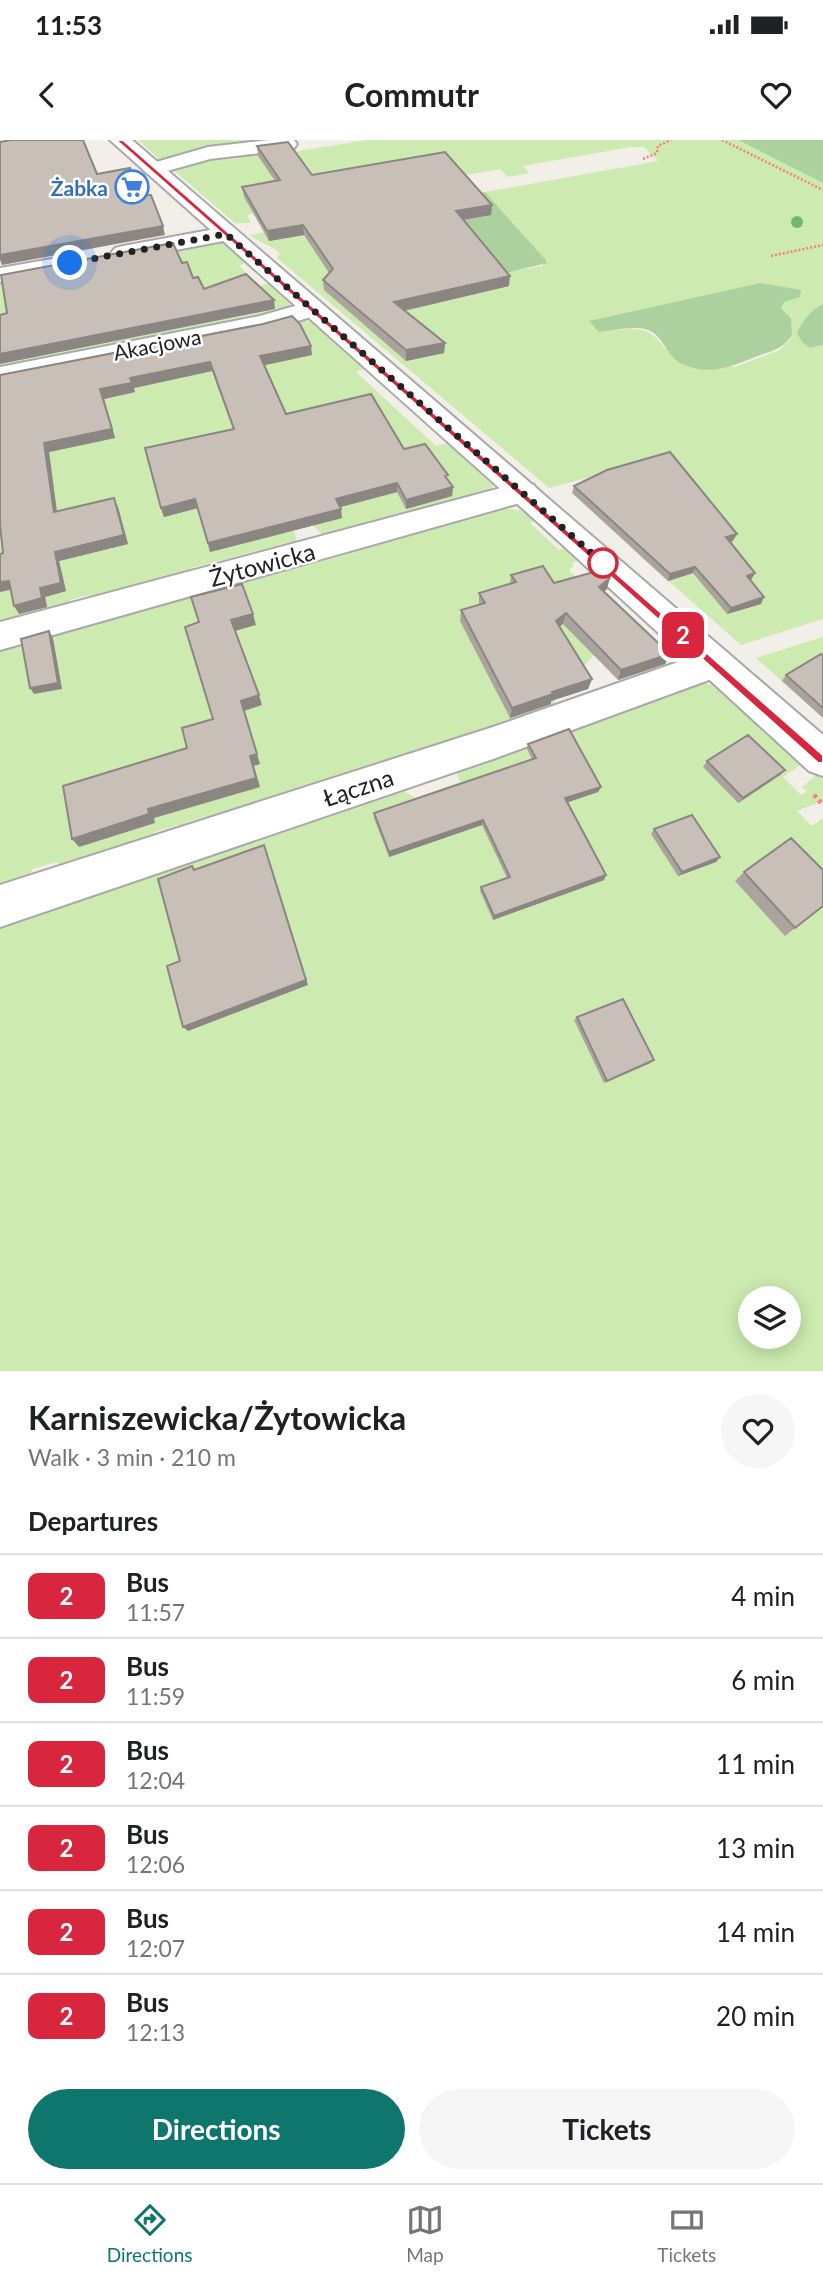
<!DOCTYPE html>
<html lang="en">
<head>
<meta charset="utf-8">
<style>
	:root { --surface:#fff; --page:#f6f6f6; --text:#202124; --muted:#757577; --line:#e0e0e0; --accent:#0f766e }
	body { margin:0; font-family:Lato,sans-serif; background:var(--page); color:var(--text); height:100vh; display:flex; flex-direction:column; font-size:26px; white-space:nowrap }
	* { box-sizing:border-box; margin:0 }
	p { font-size:23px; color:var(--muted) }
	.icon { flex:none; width:38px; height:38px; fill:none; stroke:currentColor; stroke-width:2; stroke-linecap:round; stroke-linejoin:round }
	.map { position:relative; height:1231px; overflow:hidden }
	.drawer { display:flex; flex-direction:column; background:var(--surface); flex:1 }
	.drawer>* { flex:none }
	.badge { padding:0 14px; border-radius:10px; font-size:24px; line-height:46px }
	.fabs { position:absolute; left:738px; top:1146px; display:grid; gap:14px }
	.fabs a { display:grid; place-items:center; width:63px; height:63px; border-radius:50%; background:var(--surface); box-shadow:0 4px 18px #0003; font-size:35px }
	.you { position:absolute; width:35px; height:35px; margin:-18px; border:5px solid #fff; border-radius:50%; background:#1a73e8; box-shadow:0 0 0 10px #1a73e833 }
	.map>.badge { position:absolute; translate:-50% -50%; box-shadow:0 0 0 4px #fff }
	h2 { padding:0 28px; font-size:26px; line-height:63px }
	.round { display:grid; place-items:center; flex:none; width:74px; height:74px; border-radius:37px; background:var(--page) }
	.overview { display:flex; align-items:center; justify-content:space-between; height:119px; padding:0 28px }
	h1 { font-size:33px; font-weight:700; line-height:52px }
	.action { display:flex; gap:14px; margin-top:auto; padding:14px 28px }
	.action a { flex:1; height:80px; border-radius:42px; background:var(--accent); color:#fff; font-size:28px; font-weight:700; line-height:80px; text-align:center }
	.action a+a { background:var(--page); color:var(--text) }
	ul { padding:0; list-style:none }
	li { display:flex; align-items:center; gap:21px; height:84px; padding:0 28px; border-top:2px solid var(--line) }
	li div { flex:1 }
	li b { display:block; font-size:26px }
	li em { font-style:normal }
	li .badge { min-width:77px; font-weight:700; text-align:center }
	.status { display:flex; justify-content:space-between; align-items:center; height:49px; padding:0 35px; background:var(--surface); direction:ltr }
	.status svg { height:19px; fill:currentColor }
	header { display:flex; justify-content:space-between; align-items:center; height:91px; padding:0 28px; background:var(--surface); font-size:32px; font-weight:700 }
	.menu { display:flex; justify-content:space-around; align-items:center; height:98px; border-top:2px solid var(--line); background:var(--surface); font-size:19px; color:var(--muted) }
	.menu a { display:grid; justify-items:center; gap:4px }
	.menu .current { color:var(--accent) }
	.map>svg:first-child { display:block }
</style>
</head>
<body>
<div class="status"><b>11:53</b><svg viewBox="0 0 49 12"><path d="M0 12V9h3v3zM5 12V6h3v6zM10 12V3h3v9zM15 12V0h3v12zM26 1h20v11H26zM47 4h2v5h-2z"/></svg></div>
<header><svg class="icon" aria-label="back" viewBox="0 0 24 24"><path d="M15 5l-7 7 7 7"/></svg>Commutr<svg class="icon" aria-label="heart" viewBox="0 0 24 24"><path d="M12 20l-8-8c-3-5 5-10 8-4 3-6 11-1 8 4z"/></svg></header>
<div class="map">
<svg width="823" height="1231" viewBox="0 0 823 1231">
	<rect width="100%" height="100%" fill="#f2efe9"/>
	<!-- grass -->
	<path fill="#cdebb0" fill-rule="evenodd" d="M 138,0 L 287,0 L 163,23 Z
		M 367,0 L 738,0 L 823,43 L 823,164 L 816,168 L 810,208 L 823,205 L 823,479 L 741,505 L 630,407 L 667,319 L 673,315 L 549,348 L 277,118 L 280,113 C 270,104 260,104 250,95 L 338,78 L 502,133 L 542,126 L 544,118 L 485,52 L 658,21 L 644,7 L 631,7 L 523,26 L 529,33 L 508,37 L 500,29 L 247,75 L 251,83 L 235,83 L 171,28 L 192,20 L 240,19 L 223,13 L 287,13 ZM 783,162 L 781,168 L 791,178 L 792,197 L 780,210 L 735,227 L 664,208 C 648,181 626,190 599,192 Z
		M 212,100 L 221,102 L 245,123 L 239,126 L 260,146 L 268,143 L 290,163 L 287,172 L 0,227 L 0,140 Z
		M 299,179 L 312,182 L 364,229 L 356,232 L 436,306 L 449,303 L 493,341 L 493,347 L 489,353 L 401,376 L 399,373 L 394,374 L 396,378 L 324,397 L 275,344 L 297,400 L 293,407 L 290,402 L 191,428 L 192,434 L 93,459 L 89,455 L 70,460 L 65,468 L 0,486 L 0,244 Z
		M 503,368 L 523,371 L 536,379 L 530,383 L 559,410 L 563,408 L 577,421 L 572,423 L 574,426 L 569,430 L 622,483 L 554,560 L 555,563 L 466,601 L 294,655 L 292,650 L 264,659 L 259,668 L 215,683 L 207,676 L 184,683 L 185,691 L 181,693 L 179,685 L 154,692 L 149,704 L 95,721 L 86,716 L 59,726 L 57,722 L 32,729 L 28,744 L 0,754 L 0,509 L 341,416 L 366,406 Z
		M 823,497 L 823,578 L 756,518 Z
		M 697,542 L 721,546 L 805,622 L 783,637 L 801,655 L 807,652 L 802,647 L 818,634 L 823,639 L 823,661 L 797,671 L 812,686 L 823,678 L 823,1231 L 0,1231 L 0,779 L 242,700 L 250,703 L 284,692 L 282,686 L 398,647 L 415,658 L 460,642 L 455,628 ZM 751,1158 L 789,1158 L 789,1197 L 751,1197 Z"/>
	<!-- forest -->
	<path fill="#add19e" d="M 738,0 L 823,0 L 823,43 Z
		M 485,52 L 545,119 L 547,123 L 502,134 L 457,81 L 473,54 Z
		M 760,143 L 801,150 L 800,157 L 784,162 L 781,168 L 791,178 L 792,196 C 778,212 773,210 755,217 C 730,227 709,236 682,224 C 667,217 663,195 648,190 C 635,185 612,191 599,192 L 589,181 Z
		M 823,164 L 823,205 L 810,208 L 802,202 L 797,193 C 803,181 810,170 823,164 Z"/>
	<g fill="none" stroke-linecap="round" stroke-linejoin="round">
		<defs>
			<path id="minor" d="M 269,0 L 294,0 L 297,4 L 294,8 L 287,10 L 210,19 L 153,35 L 146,33 L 143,29 L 146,25 L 208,7 Z
				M 226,87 L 234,89 L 237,94 L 234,99 L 123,120 L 115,118 L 111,113 L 115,108 L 123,106 Z
				M 63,117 L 71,119 L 75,124 L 71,129 L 0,142 L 0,128 Z
				M 312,161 L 321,164 L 325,169 L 321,174 L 264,191 L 0,243 L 0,227 L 260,176 Z
				M 523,342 L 534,345 L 538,352 L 534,359 L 0,510 L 0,482 Z
				M 715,509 L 728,513 L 733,523 L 728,533 L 493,619 L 0,787 L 0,745 L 493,587 Z"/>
			<path id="tertiary" d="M 110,0 L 132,0 L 823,595 L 823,636 L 809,631 L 542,386 Z"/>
		</defs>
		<!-- minor casing -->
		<use href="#minor" stroke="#a9a9a9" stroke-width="4"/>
		<!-- tertiary casing -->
		<use href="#tertiary" stroke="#a9a9a9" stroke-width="4"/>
		<!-- path-far1 -->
		<path stroke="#fa8072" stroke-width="2.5" stroke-dasharray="2 2" stroke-linecap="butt" d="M 722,0 L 823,50
			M 643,19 L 657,13 L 658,6 L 671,0
			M 771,116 L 823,105"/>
		<!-- path -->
		<path stroke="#fa8072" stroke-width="4.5" stroke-dasharray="3.5 3.5" stroke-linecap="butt" d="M 814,655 L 823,665"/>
		<!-- minor -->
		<use href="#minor" fill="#fff" fill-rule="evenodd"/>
		<!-- tertiary -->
		<use href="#tertiary" fill="#fff" fill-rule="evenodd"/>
	</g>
	<!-- trees -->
	<circle fill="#74b475" cx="797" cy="82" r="6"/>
	<!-- wall -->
	<path fill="#aba49e" d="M 257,6 L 312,35 L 492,65 L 491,75 L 464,80 L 509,146 L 404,171 L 445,203 L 444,213 L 406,221 L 324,150 L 323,140 L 329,133 L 304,95 L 269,101 L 244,57 L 242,47 L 275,41 L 258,16 Z
		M 312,215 L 264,225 L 286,274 L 404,309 L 448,340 L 453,347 L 452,356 L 406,369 L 397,352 L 340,367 L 342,378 L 210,412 L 198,368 L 164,377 L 161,368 L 233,289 L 212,231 L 134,248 L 135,252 L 104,259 L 115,298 L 49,312 L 57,371 L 118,367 L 128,404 L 59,421 L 66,451 L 45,457 L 47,467 L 19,474 L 3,413 L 0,235 Z
		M 574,346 L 733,401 L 730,402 L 755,433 L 750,440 L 761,464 L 727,474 L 693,433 L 668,441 L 572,353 Z
		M 511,435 L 554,443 L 607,449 L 604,452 L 670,514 L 665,524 L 618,540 L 563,484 L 559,486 L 592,539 L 588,549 L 551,561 L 551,564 L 510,578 L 460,481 L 461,470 L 479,465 L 479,453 L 510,444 Z
		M 823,516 L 823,578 L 782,541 L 786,535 Z
		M 528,604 L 601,647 L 598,652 L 567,662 L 606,735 L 604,740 L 493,780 L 480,751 L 481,747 L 507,738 L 482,685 L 389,717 L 374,678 L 374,673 L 532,619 L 527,609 Z
		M 707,621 L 785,630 L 780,635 L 738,663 L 703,627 Z
		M 654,689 L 720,717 L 716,722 L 678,736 L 651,694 Z
		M 744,732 L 823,766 L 785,796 L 735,741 Z
		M 577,877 L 651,923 L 604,943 L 574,880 Z"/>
	<!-- shaded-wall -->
	<path fill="#8b8681" d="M 492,65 L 491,75 L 456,81 L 456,71 Z
		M 303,85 L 304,95 L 269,101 L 267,91 Z
		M 163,86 L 165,95 L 2,125 L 0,120 L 0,115 Z
		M 510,136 L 509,146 L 394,173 L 394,162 Z
		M 274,160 L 275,169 L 0,224 L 0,214 Z
		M 445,203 L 444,213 L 406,221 L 406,210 Z
		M 311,206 L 312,215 L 261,226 L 260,216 Z
		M 210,222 L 212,231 L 134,248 L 130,238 Z
		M 132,243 L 135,252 L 104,259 L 115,298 L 49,312 L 58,381 L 54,372 L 44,303 L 100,249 Z
		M 397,343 L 397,352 L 337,368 L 336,359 Z
		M 453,347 L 452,356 L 406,369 L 406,360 Z
		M 114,358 L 118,367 L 128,404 L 59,421 L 66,451 L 45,457 L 47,467 L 19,474 L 14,466 L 40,448 L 55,412 Z
		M 195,359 L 198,368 L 164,377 L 161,368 Z
		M 341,369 L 342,378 L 210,412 L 208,403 Z
		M 737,394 L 733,401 L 723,404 L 726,397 Z
		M 695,427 L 693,433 L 668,441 L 670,434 Z
		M 755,433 L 751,440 L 743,443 L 747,436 Z
		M 610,438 L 607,449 L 596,458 L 599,447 Z
		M 9,441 L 14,449 L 0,452 L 0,442 Z
		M 764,457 L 761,464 L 727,474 L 731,468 Z
		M 566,473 L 563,484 L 553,491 L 556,481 Z
		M 253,474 L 256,485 L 235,491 L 231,480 Z
		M 49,491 L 53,498 L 62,549 L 34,554 L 30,548 Z
		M 670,514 L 665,524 L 618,540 L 621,530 Z
		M 592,539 L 588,549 L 551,561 L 551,564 L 510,578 L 512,568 L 552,552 Z
		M 259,555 L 262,565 L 244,571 L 260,624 L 254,626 L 260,647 L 154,678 L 155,683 L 79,707 L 72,699 L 148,669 L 250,616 L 241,561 Z
		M 785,630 L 780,635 L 738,663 L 743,658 Z
		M 601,647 L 598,652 L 563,664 L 565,658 Z
		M 483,680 L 482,685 L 389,717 L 389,712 Z
		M 264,705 L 308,845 L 188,891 L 183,887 Z
		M 720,717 L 716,722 L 678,736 L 682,732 Z
		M 606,735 L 604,740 L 493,780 L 494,776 Z"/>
	<!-- building -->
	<path fill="#c7bfb8" stroke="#8b8681" stroke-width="2" d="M 11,0 L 83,0 L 97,34 L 130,28 L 142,56 L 151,55 L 163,86 L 0,115 L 0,2 Z
		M 288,2 L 312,35 L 445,12 L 492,65 L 456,71 L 510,136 L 394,162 L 445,203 L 406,210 L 323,140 L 333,129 L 303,85 L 267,91 L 242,47 L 280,40 L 257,6 Z
		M 173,103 L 182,123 L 187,122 L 193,138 L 198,137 L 204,149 L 246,134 L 274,160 L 0,214 L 0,175 L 7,173 L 1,135 Z
		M 292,176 L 300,184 L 311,206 L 260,216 L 286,274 L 371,254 L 404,309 L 425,304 L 448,335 L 445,336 L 453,347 L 406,360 L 397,343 L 336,359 L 341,369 L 208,403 L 195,359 L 161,368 L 145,308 L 234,289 L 210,222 L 130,238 L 132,243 L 100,249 L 112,289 L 44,303 L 54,372 L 114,358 L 124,395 L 55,412 L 61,443 L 40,448 L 42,458 L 14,466 L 9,441 L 0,442 L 0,414 L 3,413 L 0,385 L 0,235 L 263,184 Z
		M 670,312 L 737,394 L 726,397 L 755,433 L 747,436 L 764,457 L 731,468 L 695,427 L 670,434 L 574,346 L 607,330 Z
		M 543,426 L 554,443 L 601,430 L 610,438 L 599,447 L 670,514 L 621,530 L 566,473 L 556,481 L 592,539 L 552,552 L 553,554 L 512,568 L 461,470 L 485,463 L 479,453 L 516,442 L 511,435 Z
		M 242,444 L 253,474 L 231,480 L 259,555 L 241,561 L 257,614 L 250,616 L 256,638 L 148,669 L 149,674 L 72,699 L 63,646 L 187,608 L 182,588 L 213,579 L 185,487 L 199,482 L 191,457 Z
		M 49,491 L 58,543 L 30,548 L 21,499 Z
		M 821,514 L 823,516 L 823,568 L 786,535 Z
		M 569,589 L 601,647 L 565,658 L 606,735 L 494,776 L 481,747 L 510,737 L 483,680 L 389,712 L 374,673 L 536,618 L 528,604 Z
		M 748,595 L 785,630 L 743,658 L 707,621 Z
		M 692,675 L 720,717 L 682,732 L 654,689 Z
		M 791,698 L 823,730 L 823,766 L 795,788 L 744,732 Z
		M 264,705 L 306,840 L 183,887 L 167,826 L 180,821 L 158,739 L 192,726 L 194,730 Z
		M 623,859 L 654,920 L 607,941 L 577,877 Z"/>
	<!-- line -->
	<path fill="#d7263d" stroke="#fff" stroke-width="2" d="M 116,0 L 123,0 L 823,615 L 823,623 L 818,623 L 582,411 Z"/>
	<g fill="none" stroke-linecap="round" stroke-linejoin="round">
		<!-- walk -->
		<path stroke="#222" stroke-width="7" stroke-dasharray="0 12.6" d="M 70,123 L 226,94 L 603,423"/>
	</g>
	<!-- icons -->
	<defs>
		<symbol id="supermarket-ring" viewBox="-11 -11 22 22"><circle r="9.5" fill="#fff" stroke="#3f7fe0" stroke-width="1.5"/><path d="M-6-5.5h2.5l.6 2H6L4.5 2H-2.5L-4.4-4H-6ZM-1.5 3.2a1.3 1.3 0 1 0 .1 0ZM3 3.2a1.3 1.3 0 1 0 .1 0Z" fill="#3f7fe0"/></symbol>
	</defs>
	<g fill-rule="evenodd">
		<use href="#supermarket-ring" x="113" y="28" width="38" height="38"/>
	</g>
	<!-- markers -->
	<circle fill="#fff" stroke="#d7263d" stroke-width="3.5" cx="603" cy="423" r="14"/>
	<g text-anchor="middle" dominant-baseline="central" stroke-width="5" stroke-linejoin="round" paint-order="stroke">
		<!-- far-shop labels -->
		<g font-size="21" font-weight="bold" fill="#366cbe" stroke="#fff" text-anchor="end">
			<text x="108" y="47">Żabka</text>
		</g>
		<!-- far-street labels -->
		<g font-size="21" fill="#222" stroke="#fff">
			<text transform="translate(157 204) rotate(-11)">Akacjowa</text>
		</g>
		<!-- street labels -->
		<g font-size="24" fill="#222" stroke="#fff">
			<text transform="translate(262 424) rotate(-15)">Żytowicka</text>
			<text transform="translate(358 647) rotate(-18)">Łączna</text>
		</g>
	</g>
</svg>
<div class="fabs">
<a><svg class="icon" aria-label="layers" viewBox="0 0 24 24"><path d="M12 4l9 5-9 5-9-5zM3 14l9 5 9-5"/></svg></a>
</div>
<div class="you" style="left:70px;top:123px"></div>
<b class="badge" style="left:683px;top:495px;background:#d7263d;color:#fff">2</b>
</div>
<section class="drawer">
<div class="overview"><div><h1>Karniszewicka/Żytowicka</h1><p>Walk · 3 min · 210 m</p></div><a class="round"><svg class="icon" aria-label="heart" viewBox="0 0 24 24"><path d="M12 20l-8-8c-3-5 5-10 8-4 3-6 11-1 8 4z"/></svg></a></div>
<h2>Departures</h2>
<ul>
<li><span class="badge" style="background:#d7263d;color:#fff">2</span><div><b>Bus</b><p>11:57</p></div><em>4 min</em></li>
<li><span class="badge" style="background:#d7263d;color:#fff">2</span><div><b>Bus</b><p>11:59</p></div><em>6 min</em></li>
<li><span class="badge" style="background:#d7263d;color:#fff">2</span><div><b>Bus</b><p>12:04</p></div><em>11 min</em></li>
<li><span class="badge" style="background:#d7263d;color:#fff">2</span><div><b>Bus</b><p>12:06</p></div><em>13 min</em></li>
<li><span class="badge" style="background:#d7263d;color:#fff">2</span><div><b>Bus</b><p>12:07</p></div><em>14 min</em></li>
<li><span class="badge" style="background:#d7263d;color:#fff">2</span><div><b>Bus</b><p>12:13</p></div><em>20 min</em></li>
</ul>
<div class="action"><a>Directions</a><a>Tickets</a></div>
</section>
<nav class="menu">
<a class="current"><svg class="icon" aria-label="directions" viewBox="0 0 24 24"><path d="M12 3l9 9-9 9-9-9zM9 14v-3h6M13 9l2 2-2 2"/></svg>Directions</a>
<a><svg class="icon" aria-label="map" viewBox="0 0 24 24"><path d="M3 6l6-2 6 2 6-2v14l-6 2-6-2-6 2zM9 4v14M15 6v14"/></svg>Map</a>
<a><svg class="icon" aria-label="tickets" viewBox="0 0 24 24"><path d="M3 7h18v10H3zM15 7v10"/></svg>Tickets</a>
</nav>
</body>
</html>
